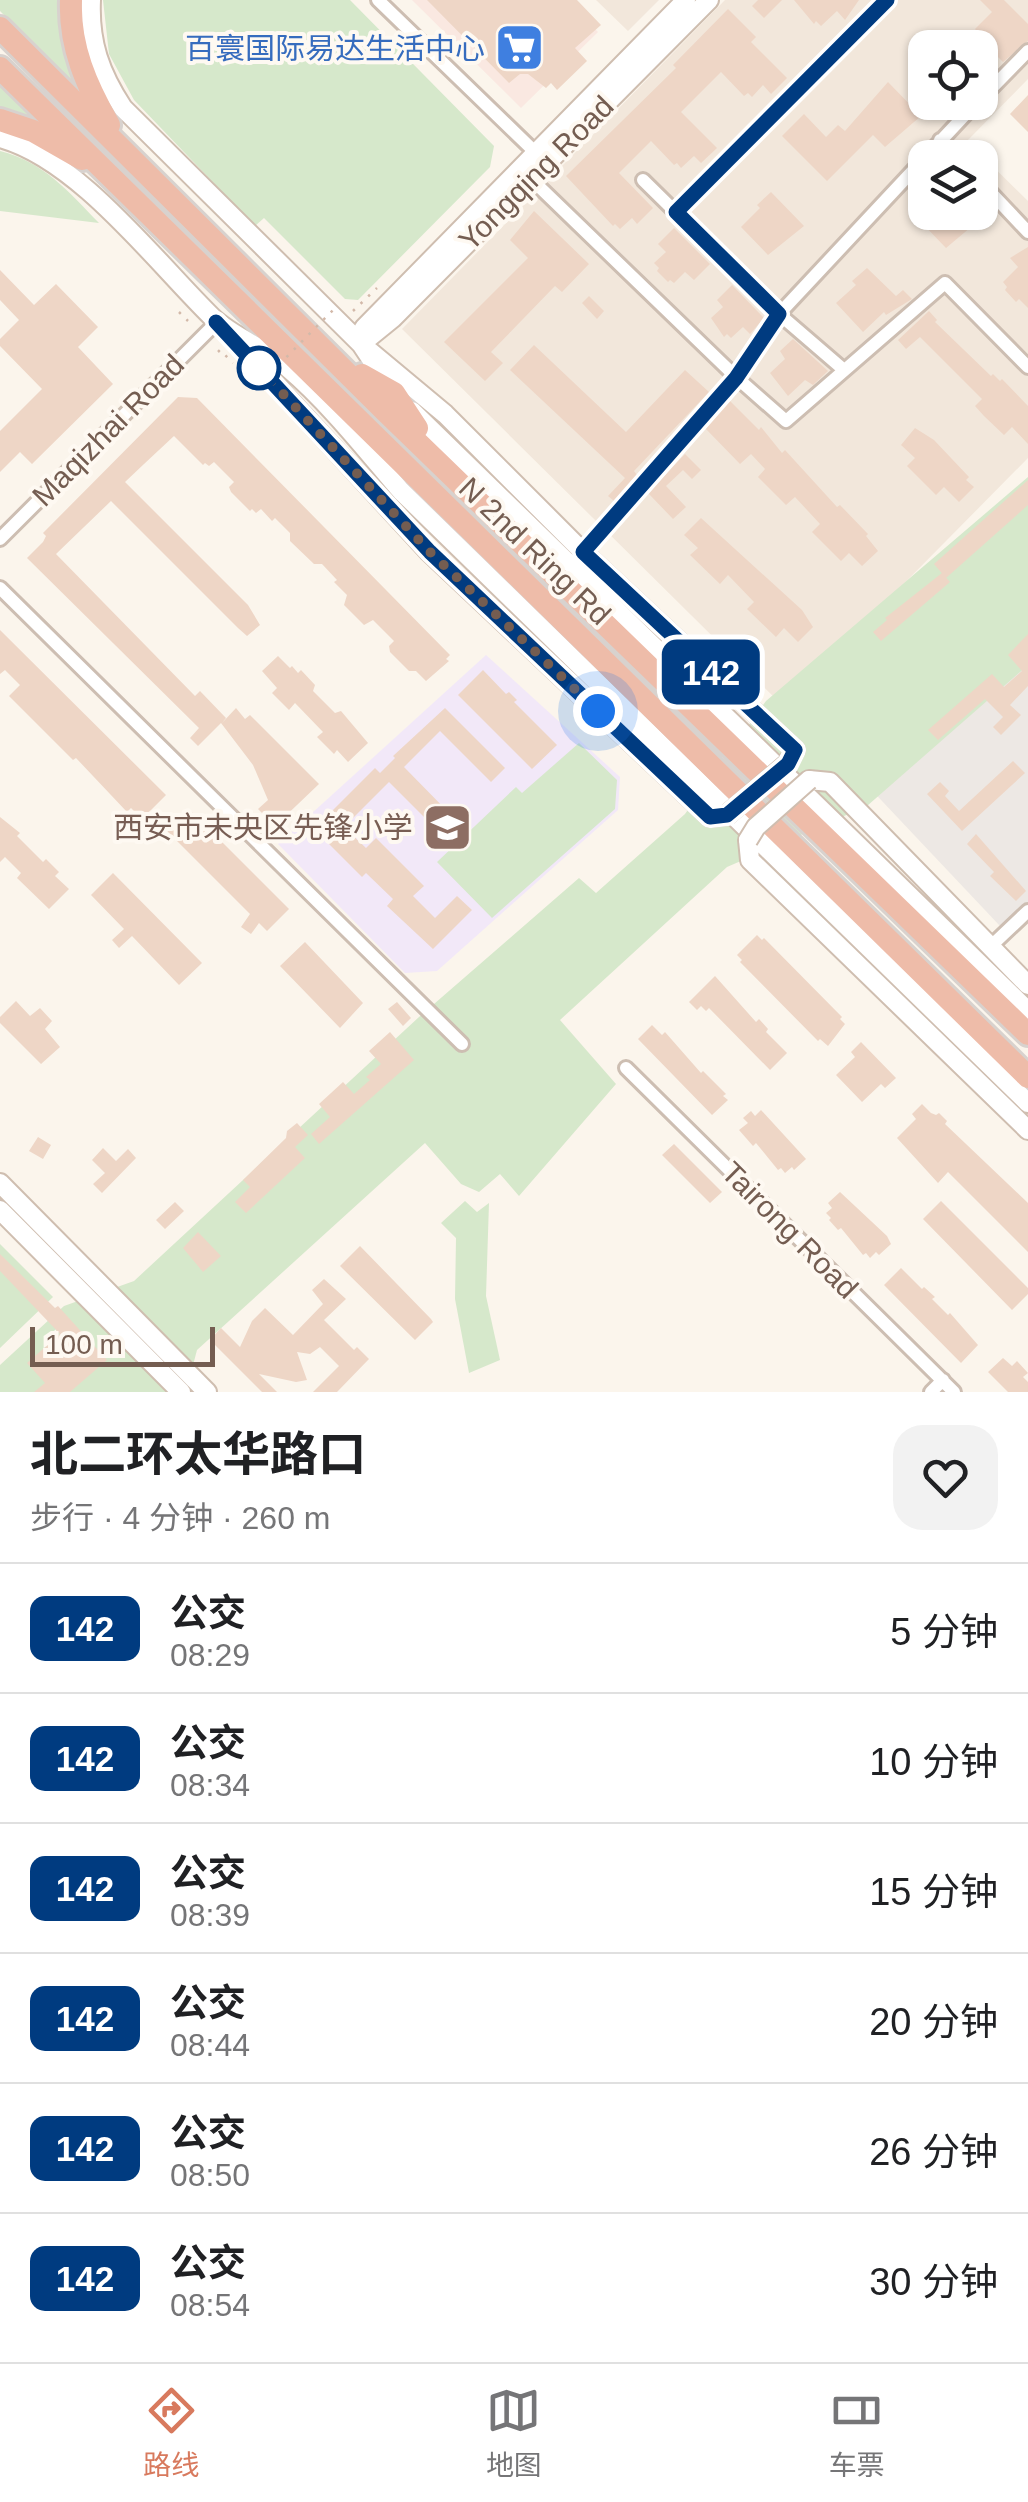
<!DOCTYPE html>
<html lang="zh">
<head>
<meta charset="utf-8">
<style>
	:root { --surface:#fff; --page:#f2f2f2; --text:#202124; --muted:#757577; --line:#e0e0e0; --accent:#d87a5e }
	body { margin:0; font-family:Arial,"Noto Sans SC",sans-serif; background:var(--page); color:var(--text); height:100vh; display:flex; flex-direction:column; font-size:38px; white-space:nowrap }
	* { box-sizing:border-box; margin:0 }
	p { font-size:32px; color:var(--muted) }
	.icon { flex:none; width:55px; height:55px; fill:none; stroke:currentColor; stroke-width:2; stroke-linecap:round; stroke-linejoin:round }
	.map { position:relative; height:1392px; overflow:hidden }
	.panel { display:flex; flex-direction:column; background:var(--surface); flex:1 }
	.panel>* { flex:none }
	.badge { padding:0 20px; border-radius:15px; font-size:35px; line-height:65px }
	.buttons { position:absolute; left:908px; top:30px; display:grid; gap:20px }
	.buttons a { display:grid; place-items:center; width:90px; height:90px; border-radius:20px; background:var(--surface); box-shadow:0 2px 8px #0004; font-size:50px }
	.scale { position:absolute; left:30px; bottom:25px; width:185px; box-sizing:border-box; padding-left:10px; border:5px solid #745d51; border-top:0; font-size:28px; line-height:35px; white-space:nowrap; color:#745d51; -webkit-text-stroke:8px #fef9f2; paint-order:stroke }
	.you { position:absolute; width:50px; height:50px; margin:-25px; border:8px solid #fff; border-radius:50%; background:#1a73e8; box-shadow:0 0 0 15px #1a73e833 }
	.map>.badge { position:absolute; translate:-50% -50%; box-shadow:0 0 0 5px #fff }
	.round { display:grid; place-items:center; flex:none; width:105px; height:105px; border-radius:30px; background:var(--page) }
	.head { display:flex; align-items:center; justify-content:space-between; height:170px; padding:0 30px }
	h1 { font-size:48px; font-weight:700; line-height:75px }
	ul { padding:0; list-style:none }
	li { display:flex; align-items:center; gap:30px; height:130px; padding:0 30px; border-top:2px solid var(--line) }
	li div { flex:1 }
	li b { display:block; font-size:38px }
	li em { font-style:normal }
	li .badge { min-width:110px; font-weight:700; text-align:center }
	.tab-bar { display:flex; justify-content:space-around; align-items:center; height:140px; border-top:2px solid var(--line); background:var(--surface); font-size:28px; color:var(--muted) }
	.tab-bar a { display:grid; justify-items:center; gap:5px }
	.tab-bar .selected { color:var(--accent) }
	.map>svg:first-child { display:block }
</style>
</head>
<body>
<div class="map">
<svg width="1028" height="1392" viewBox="0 0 1028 1392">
	<rect width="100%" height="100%" fill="#fbf5ec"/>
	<!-- residential -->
	<path fill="#f2e7db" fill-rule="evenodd" d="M 596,0 L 659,0 L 628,31 Z
		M 725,0 L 1028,0 L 1028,79 L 967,141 L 1028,201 L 1028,458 L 783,706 L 402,329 ZM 925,48 L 980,48 L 980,102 L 925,102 ZM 925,158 L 980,158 L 980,212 L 925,212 Z"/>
	<!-- commercial -->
	<path fill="#fae8e1" d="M 412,0 L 566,0 L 598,32 L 521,108 Z"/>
	<!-- industrial -->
	<path fill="#ede8e4" d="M 1028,605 L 1028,907 L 1000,926 L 848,765 Z"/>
	<!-- education -->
	<path fill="#f2e8f8" d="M 486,655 L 620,777 L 618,810 L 437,971 L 405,973 L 278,844 Z"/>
	<!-- green -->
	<path fill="#d6e8cb" d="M 0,0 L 67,0 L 80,92 L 0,11 Z
		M 103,0 L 350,0 L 494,146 L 490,167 L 358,300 L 345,299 L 264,218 L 255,226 L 134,100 L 109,54 Z
		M 0,85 L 41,127 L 0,115 Z
		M 0,151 C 44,162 69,192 99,223 L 0,211 Z
		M 1028,477 L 1028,665 L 867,806 L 727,867 L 560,1020 L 616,1084 L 519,1196 L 500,1174 L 479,1192 L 461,1184 L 425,1143 L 197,1350 L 186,1392 L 0,1392 L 0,1365 L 64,1306 L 134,1281 L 419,1017 L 579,878 L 596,893 L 685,814 L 766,701 Z
		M 579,743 L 617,780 L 615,809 L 492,918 L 437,862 L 516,787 L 522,793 Z
		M 465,1201 L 477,1212 L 489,1203 L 486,1296 L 500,1360 L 469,1373 L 455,1299 L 456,1238 L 441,1223 Z
		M 0,1244 L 53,1297 L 0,1348 Z"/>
	<!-- building -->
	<path fill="#eed6c6" d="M 427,0 L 577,0 L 601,25 L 575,48 L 587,61 L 557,90 L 551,83 L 546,88 L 528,74 L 520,74 L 509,83 Z
		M 758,0 L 782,0 L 764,18 L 752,6 Z
		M 794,0 L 859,0 L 845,20 L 837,11 L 821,26 L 816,21 L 814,24 Z
		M 980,0 L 1004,0 L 1028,24 L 1028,41 L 1003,62 L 977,36 L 979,34 L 975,29 L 992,12 Z
		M 728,9 L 756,37 L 751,42 L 787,78 L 771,94 L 763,85 L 752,97 L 748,93 L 744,96 L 721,72 L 681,112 L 717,148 L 701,163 L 694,156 L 681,168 L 677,163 L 674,165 L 651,141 L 619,173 L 653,208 L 637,224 L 632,218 L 620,229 L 615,224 L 613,226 L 566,176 L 676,68 L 673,65 Z
		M 888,82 L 921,116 L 885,147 L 873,135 L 827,181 L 782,136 L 804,114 L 826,137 L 838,125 L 845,131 Z
		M 1028,95 L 1028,132 L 1010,114 Z
		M 771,192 L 804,226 L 768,255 L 741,227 L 760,208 L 757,205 Z
		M 534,211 L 589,264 L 562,292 L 555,286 L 491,352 L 503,363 L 485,381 L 444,342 L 528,258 L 510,240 Z
		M 927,212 L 978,212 L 983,217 L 946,248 L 919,220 Z
		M 674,228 L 710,264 L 694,280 L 685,272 L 674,283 L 670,280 L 668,282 L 657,271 L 659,268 L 654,263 L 666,252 L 658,244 Z
		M 1028,247 L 1028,308 L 1019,299 L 1016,302 L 1005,290 L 1007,287 L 1003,282 L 1018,267 L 1010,258 Z
		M 867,268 L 896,296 L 903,290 L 912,299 L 886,315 L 884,312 L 863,332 L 836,303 L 856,285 L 852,281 Z
		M 0,270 L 34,305 L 56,284 L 98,327 L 78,347 L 113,384 L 32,464 L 20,452 L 0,472 L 0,431 L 42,389 L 0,346 L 0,339 L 19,320 L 0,300 Z
		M 732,285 L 764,318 L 750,334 L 743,327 L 731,338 L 727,334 L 724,337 L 711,318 L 723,307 L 717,300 Z
		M 589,296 L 604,311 L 597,319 L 582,303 Z
		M 929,311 L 937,320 L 935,322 L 991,376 L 993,374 L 1000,381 L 1002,379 L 1028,406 L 1028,444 L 1012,427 L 1004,435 L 984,416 L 975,406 L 982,399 L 920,337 L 906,349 L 898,340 Z
		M 793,339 L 828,371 L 813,385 L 805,380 L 788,396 L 770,373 L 785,359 L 780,351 Z
		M 534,345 L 626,432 L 685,370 L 709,392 L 634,471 L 637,475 L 614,501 L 608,496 L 625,478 L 510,370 Z
		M 178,397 L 197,398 L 450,655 L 446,659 L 449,661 L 426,681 L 416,671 L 409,671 L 390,652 L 389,646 L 394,641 L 373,620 L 364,625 L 344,605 L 347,595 L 334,582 L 337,580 L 322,564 L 314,564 L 290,541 L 290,533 L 275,518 L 272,521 L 261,509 L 256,513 L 252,509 L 250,511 L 231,492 L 229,487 L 234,482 L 214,462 L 209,466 L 205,463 L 203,465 L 174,436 L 144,464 L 125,482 L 248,605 L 260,625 L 247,636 L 238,628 L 111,501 L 56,554 L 195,696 L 200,691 L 226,718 L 222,723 L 236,708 L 245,719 L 250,715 L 319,784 L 275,826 L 258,809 L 268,800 L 253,765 L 221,723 L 198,746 L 190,738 L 199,728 L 27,558 L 43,542 L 46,536 L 43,533 Z
		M 730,401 L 759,430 L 761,427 L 782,453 L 785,450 L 837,507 L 840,505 L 868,534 L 866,536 L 878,551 L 862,566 L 849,553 L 841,561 L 812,532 L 820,524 L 795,497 L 786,505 L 758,477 L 765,469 L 751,454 L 740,464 L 705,428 Z
		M 915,428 L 934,440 L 969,477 L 966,480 L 974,487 L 959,502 L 944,487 L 936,495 L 907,466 L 915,458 L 901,445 Z
		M 685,454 L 701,470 L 692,479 L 683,470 L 666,486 L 686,507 L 673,519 L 648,493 Z
		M 1028,480 L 1028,505 L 946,578 L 934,564 Z
		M 701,518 L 802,610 L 813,627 L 798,642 L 784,628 L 776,637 L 747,609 L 754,602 L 728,575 L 720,584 L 690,555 L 698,548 L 684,535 Z
		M 942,573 L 950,582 L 881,641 L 873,632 L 887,620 L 885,618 Z
		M 0,630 L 166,795 L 151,810 L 141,818 L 131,808 L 127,812 L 76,758 L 73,760 L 9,696 L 20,685 L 5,670 L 0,674 Z
		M 1028,634 L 1028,686 L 1010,705 L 1021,715 L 1001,735 L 993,727 L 1003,717 L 985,699 L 938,740 L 928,730 L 992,674 L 1004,687 L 1022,671 L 1008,655 Z
		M 278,656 L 290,668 L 292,666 L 298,673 L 301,670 L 315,685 L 313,691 L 335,713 L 341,711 L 368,743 L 348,762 L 337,750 L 334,754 L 317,737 L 323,732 L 295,703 L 289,710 L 272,693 L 277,688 L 262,671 Z
		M 483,670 L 506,694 L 509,692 L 517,700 L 514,702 L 557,745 L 532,769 L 458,695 Z
		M 445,708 L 505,768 L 491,782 L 440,731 L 404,767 L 455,819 L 441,834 L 389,782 L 344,827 L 366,848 L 376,838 L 424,886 L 413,896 L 435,918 L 457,896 L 472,910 L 433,949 L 387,906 L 393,899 L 366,873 L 362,877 L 314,829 L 375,768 L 380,773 L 395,758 L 393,756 Z
		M 1013,761 L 1025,773 L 962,831 L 927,794 L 940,782 L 949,791 L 945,796 L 959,811 Z
		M 189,809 L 289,909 L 267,931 L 259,923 L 251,934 L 241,927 L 250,914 L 167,831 Z
		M 0,817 L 20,833 L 17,836 L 43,862 L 46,859 L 59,872 L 55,876 L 69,889 L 49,909 L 17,878 L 21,873 L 5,857 L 0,862 Z
		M 976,834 L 1026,891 L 1016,901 L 990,876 L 994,872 L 967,844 Z
		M 113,873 L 202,963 L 179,985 L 132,936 L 119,948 L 112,940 L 124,929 L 91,895 Z
		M 757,935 L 762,940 L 764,938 L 842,1017 L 840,1019 L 845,1024 L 828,1046 L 820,1039 L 818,1041 L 740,962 L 742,960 L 737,955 Z
		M 305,942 L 363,1003 L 340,1028 L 280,966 Z
		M 715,976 L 756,1022 L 759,1019 L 768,1029 L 766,1032 L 787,1053 L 770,1070 L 709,1008 L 706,1011 L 701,1006 L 697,1010 L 689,1002 Z
		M 16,1001 L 30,1016 L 40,1008 L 52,1021 L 45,1029 L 60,1047 L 41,1064 L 0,1023 L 0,1017 Z
		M 397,1002 L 411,1018 L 403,1026 L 388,1009 Z
		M 652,1025 L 662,1035 L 665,1032 L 701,1073 L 703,1071 L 726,1094 L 723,1096 L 728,1100 L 712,1115 L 638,1039 Z
		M 390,1032 L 414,1060 L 319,1144 L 311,1134 L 330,1117 L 319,1104 L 343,1082 L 354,1094 L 370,1080 L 366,1077 L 381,1064 L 369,1051 Z
		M 861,1042 L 896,1078 L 885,1088 L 881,1084 L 862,1102 L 836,1075 L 855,1057 L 851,1052 Z
		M 922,1104 L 931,1113 L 936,1115 L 939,1113 L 947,1121 L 945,1124 L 1028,1203 L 1028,1252 L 948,1172 L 938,1183 L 897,1138 L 916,1119 L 912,1114 Z
		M 761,1110 L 806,1159 L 794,1170 L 792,1167 L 785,1173 L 781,1168 L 778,1170 L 756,1143 L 753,1146 L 739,1130 L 748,1123 L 743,1118 L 751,1111 L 755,1116 Z
		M 297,1123 L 308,1135 L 295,1147 L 305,1158 L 246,1213 L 235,1202 L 250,1187 L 243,1180 L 286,1138 L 287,1131 Z
		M 38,1137 L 51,1145 L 43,1159 L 29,1151 Z
		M 674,1144 L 722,1192 L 710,1203 L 662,1155 Z
		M 103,1148 L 116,1161 L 128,1149 L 136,1158 L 102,1193 L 93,1184 L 105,1173 L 92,1160 Z
		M 840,1192 L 887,1236 L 891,1244 L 879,1255 L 876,1252 L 870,1258 L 866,1253 L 863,1255 L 841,1228 L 838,1230 L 829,1220 L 831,1218 L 826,1213 L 832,1208 L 828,1203 Z
		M 941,1201 L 1028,1288 L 1028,1294 L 1012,1310 L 923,1219 Z
		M 175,1202 L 184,1211 L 165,1229 L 156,1220 Z
		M 198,1232 L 221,1256 L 203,1272 L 183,1248 Z
		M 360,1246 L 431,1319 L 433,1322 L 415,1340 L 340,1266 Z
		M 0,1254 L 55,1308 L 58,1306 L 107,1360 L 70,1392 L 34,1392 L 45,1383 L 27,1363 L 60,1334 L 0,1271 Z
		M 901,1268 L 922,1289 L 924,1287 L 935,1297 L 932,1299 L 948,1315 L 950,1313 L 978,1345 L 961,1363 L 884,1285 Z
		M 324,1279 L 346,1299 L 324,1320 L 354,1350 L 357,1347 L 369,1359 L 337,1392 L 313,1392 L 339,1366 L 320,1347 L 310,1354 L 297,1352 L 307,1380 L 296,1382 L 259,1374 L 277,1392 L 262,1392 L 210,1340 L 221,1328 L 240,1347 L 252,1321 L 265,1308 L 293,1335 L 323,1304 L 312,1290 Z
		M 1003,1358 L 1012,1366 L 1017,1361 L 1028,1373 L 1023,1377 L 1028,1382 L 1028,1392 L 1008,1392 L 988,1372 Z"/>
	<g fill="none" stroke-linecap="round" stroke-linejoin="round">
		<defs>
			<path id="street" d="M 378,0 L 536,153
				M 980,100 L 1028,51
				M 940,140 L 957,158
				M 526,174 L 736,377 L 786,421 L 945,283 L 1028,367
				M 643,180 L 779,314 L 844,370
				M 980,181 L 1028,232
				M 676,212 L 887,0
				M 0,539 L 217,322
				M 583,552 L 736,377 L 779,314 L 977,102
				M 0,588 L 462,1044
				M 990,947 L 1028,911
				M 626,1068 L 954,1392
				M 931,1392 L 943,1380"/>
			<path id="secondary" d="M 91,0 C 89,42 100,73 123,108 L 361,344 L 391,389
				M 709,0 L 393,318 L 361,344 L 445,414 L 583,552 L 795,750 L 787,764
				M 0,138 C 78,159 154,260 212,317 C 234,338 265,348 288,368 C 330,404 365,449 401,491 L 1028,1103
				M 364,328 L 686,0
				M 234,340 L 429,552 L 710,817 L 727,815
				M 412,411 L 1028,1011
				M 809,780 L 830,782 L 1028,985
				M 748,840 L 750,860 L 1028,1130
				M 0,1183 L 207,1392
				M 0,1210 L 181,1392"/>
			<path id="highway" d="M 71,0 C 69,47 87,86 109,125
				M 0,28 L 385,411 L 1028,1034
				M 0,68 L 1028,1077
				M 0,120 L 33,131 L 82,159
				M 362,375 L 394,393 L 417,428"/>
		</defs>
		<!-- street casing -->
		<use href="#street" stroke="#cdbeb2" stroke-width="18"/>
		<!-- secondary casing -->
		<use href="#secondary" stroke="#cfbeb0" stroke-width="22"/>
		<!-- highway casing -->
		<use href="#highway" stroke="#d8d2ce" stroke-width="28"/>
		<!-- path -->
		<path stroke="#d3b9a9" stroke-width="2.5" stroke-dasharray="2.5 8" stroke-linecap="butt" d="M 353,311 L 377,288
			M 179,312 L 188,321
			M 218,352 L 220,350 L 233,363"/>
		<!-- street -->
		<use href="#street" stroke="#fff" stroke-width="12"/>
		<!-- secondary -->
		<use href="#secondary" stroke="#fff" stroke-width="18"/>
		<!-- highway -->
		<use href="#highway" stroke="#eebca9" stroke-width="22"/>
		<defs>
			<path id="secondary-bridge" d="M 727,815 L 787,764
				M 748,840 L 756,827 L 809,780"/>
		</defs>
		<!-- secondary-bridge casing -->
		<use href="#secondary-bridge" stroke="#cfbeb0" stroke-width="22" stroke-linecap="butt"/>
		<!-- path-bridge -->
		<path stroke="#d3b9a9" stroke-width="2.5" stroke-dasharray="2.5 8" stroke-linecap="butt" d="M 257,387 L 337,306"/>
		<!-- secondary-bridge -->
		<use href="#secondary-bridge" stroke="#fff" stroke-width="18"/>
	</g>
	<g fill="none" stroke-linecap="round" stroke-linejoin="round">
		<defs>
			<path id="line" d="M 216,322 L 430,552 L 710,817 L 727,815 L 788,764 L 795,750 L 583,552 L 736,378 L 779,314 L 676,212 L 887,0"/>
		</defs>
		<!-- line casing -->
		<use href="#line" stroke="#fff" stroke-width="22"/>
		<!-- line -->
		<use href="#line" stroke="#003b80" stroke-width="15"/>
		<!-- walk -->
		<path stroke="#745d51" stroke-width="10" stroke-dasharray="0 18" d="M 259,368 L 430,552 L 598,711"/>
	</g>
	<!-- icons -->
	<defs>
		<symbol id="supermarket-square" viewBox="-11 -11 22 22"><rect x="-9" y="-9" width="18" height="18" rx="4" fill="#3f7fe0" stroke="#fef9f2"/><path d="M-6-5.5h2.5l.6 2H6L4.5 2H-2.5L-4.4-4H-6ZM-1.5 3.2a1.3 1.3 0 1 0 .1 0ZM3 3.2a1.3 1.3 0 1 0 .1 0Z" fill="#fff"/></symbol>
		<symbol id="school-square" viewBox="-11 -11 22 22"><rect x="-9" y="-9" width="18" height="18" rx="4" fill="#8d6e63" stroke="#fef9f2"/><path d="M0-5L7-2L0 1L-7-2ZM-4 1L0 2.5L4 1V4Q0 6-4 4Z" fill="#fff"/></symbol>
	</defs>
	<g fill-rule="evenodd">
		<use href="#supermarket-square" x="492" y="20" width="55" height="55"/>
		<use href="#school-square" x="420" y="800" width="55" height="55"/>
	</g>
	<!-- markers -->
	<circle fill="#fff" stroke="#003b80" stroke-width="5" cx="259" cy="368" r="20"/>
	<g text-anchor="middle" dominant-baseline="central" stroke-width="8" stroke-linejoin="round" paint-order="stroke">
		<!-- shop labels -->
		<g font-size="30" fill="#366cbe" stroke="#fef9f2" text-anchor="end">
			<text x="485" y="48">百寰国际易达生活中心</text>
		</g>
		<!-- street labels -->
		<g font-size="30" fill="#745d51" stroke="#fef9f2">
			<text transform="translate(536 173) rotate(-45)">Yongqing Road</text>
			<text transform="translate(108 430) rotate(-45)">Maqizhai Road</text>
			<text transform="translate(535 551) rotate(44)">N 2nd Ring Rd</text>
			<text transform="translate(790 1230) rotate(45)">Tairong Road</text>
		</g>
		<!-- education labels -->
		<g font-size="30" fill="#785e54" stroke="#fef9f2" text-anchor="end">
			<text x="413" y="827">西安市未央区先锋小学</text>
		</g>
	</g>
</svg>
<div class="buttons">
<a><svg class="icon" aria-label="locate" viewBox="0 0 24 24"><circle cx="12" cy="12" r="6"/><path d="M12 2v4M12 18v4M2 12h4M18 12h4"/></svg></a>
<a><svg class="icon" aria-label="layers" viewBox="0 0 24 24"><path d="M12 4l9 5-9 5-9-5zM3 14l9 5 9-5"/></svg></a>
</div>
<div class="scale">100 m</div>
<div class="you" style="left:598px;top:711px"></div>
<b class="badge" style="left:711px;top:672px;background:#003b80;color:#fff">142</b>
</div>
<section class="panel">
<div class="head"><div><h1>北二环太华路口</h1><p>步行 · 4 分钟 · 260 m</p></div><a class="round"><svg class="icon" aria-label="heart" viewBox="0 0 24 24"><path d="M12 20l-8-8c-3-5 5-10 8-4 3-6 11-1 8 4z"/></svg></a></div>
<ul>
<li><span class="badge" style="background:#003b80;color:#fff">142</span><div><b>公交</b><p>08:29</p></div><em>5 分钟</em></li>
<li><span class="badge" style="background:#003b80;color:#fff">142</span><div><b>公交</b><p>08:34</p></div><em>10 分钟</em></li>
<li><span class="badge" style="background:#003b80;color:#fff">142</span><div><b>公交</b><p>08:39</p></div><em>15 分钟</em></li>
<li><span class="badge" style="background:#003b80;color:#fff">142</span><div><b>公交</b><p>08:44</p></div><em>20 分钟</em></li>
<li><span class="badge" style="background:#003b80;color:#fff">142</span><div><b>公交</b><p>08:50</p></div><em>26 分钟</em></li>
<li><span class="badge" style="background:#003b80;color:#fff">142</span><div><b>公交</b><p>08:54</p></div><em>30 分钟</em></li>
</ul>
</section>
<nav class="tab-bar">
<a class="selected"><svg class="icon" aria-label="directions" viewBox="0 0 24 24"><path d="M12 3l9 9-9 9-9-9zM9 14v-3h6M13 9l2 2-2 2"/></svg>路线</a>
<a><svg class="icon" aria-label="map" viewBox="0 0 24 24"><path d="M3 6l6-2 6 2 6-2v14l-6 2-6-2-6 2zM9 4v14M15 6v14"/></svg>地图</a>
<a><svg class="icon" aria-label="tickets" viewBox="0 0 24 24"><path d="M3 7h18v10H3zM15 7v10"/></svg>车票</a>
</nav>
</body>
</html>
